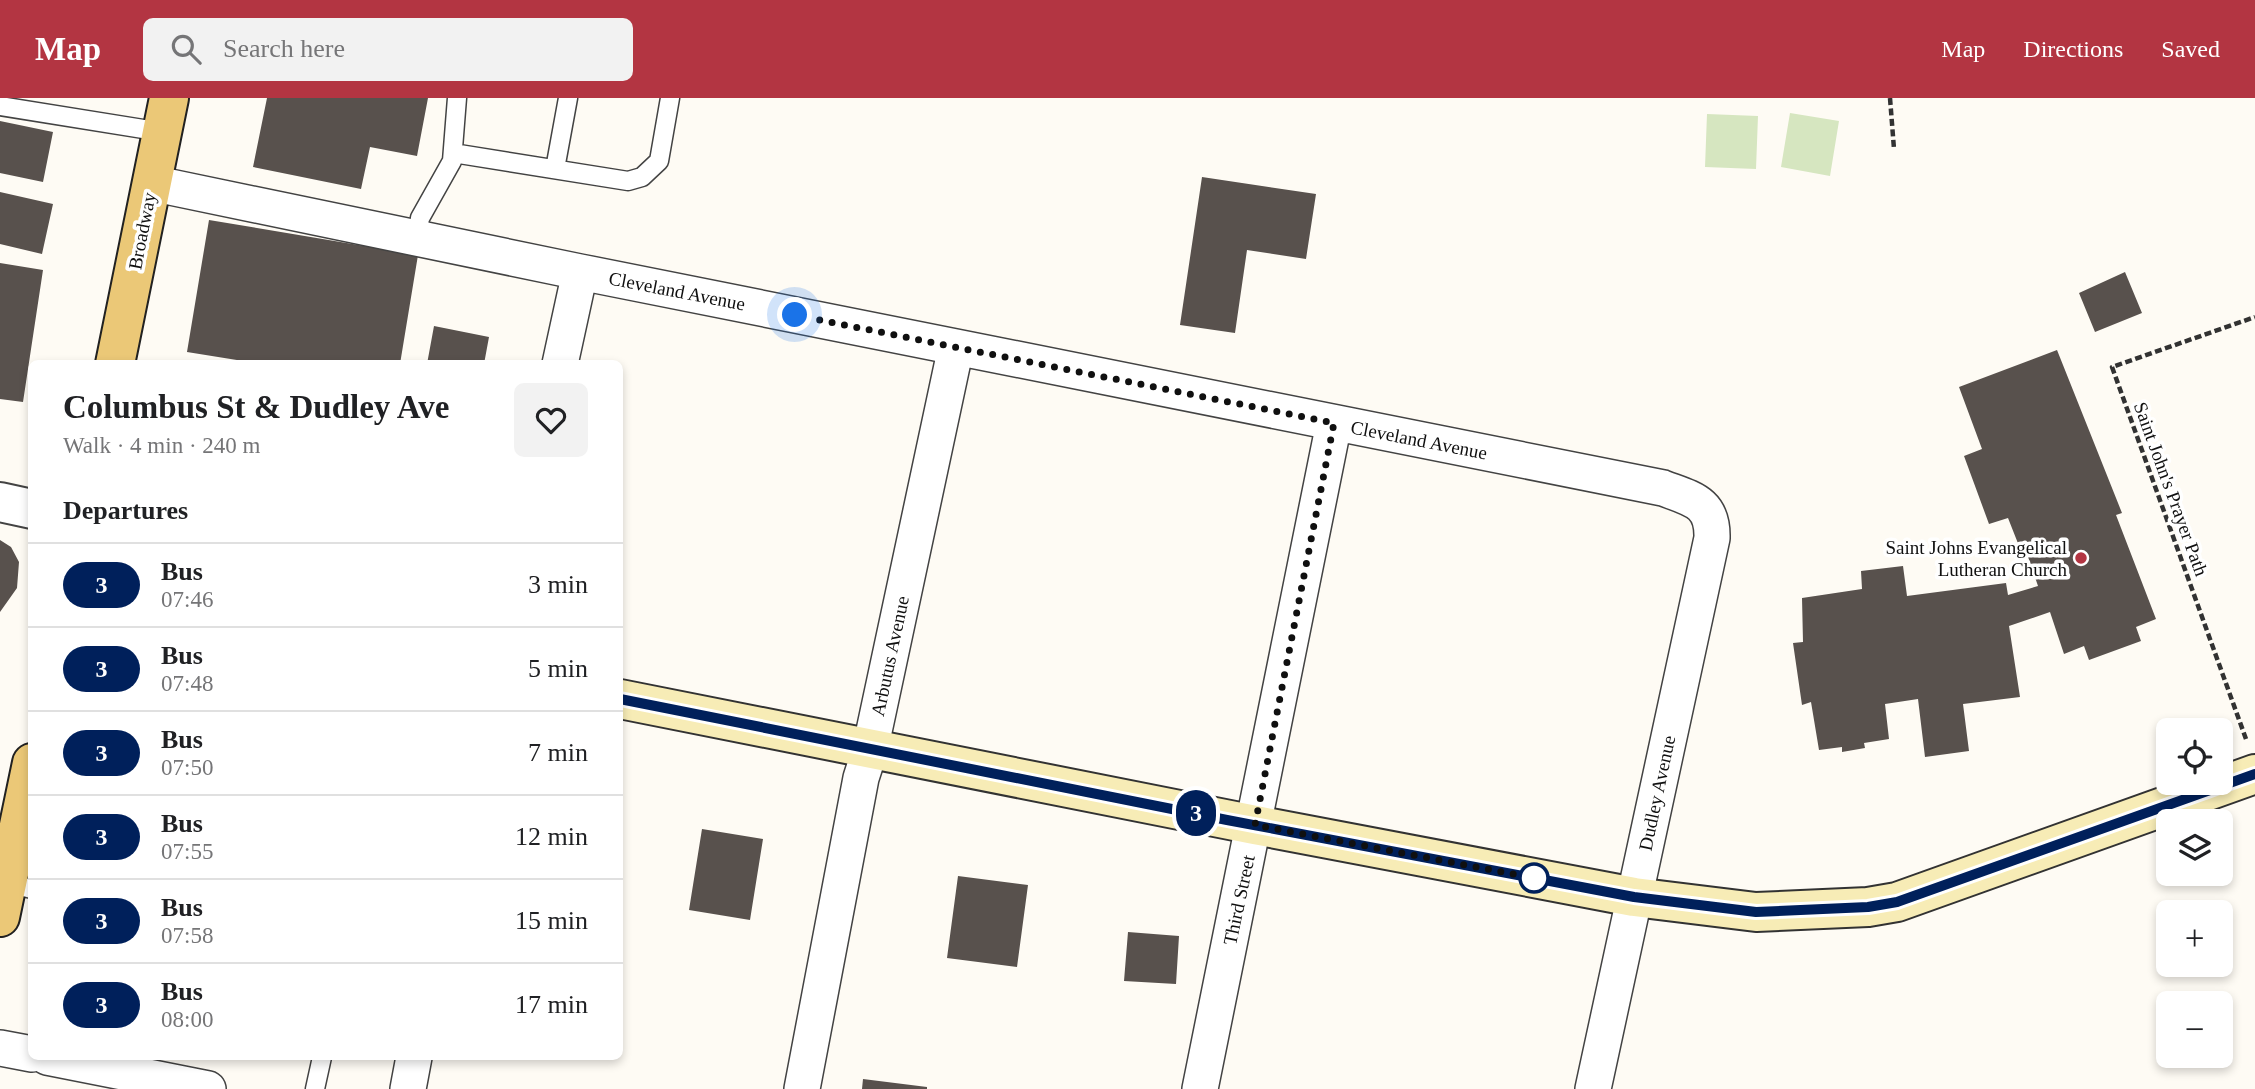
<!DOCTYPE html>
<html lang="en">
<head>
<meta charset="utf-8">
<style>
	:root { --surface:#fff; --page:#f2f2f2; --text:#202124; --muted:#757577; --line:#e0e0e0; --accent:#b33542 }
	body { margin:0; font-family:Georgia,serif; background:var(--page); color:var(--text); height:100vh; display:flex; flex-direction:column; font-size:26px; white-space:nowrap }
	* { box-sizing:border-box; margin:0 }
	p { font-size:23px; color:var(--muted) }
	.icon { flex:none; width:38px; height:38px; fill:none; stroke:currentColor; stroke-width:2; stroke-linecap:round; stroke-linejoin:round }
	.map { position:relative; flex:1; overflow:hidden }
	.side { position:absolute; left:28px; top:262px; width:595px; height:700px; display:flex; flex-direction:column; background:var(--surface); border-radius:10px; box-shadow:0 4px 10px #0003 }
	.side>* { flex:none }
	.badge { padding:0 14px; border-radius:23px; font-size:24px; line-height:46px }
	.fabs { position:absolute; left:2156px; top:620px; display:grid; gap:14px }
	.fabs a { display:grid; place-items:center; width:77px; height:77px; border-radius:10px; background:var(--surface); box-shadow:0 4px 10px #0003; font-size:35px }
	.you { position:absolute; width:35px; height:35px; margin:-18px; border:5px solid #fff; border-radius:50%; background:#1a73e8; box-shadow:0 0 0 10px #1a73e833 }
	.map>.badge { position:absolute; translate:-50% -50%; box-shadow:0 0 0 4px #fff }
	h2 { padding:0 35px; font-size:26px; line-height:63px }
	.round { display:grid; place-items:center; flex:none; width:74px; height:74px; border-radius:10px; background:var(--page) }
	.summary { display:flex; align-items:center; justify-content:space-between; height:119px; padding:0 35px }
	h1 { font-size:33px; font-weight:800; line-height:52px }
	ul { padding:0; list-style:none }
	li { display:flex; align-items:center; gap:21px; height:84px; padding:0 35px; border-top:2px solid var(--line) }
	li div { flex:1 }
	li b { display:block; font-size:26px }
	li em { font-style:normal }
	li .badge { min-width:77px; font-weight:700; text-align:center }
	header { display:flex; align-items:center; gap:42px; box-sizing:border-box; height:98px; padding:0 35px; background:var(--accent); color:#fff }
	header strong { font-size:33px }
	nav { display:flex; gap:38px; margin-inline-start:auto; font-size:24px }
	.search { width:490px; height:63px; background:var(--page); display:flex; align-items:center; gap:18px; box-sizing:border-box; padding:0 24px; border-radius:10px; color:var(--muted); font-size:26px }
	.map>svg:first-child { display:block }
</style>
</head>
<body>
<header>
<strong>Map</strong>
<div class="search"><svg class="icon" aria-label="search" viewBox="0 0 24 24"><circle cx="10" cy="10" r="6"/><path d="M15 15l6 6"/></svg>Search here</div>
<nav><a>Map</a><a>Directions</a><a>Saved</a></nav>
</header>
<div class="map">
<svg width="2255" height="991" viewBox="0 0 2255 991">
	<rect width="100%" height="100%" fill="#fefbf4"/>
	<!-- green -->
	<path fill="#d6e6c0" d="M 1790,15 L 1839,23 L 1830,78 L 1781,69 Z
		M 1707,16 L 1758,18 L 1756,71 L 1705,69 Z"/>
	<!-- building -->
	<path fill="#58514d" d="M 267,0 L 428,0 L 417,58 L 370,49 L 361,91 L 253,69 Z
		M 0,23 L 53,34 L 43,84 L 0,75 Z
		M 1202,79 L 1316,96 L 1306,161 L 1247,152 L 1235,235 L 1180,227 Z
		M 0,94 L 53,106 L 42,156 L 0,146 Z
		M 209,122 L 418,157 L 400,266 L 242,266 L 243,263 L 187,254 Z
		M 0,165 L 43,172 L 23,304 L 0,301 Z
		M 2125,174 L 2142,215 L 2095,234 L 2079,195 Z
		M 434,228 L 489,239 L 484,266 L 427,266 Z
		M 2057,252 L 2122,415 L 2116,417 L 2156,521 L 2136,529 L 2141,543 L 2089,562 L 2084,548 L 2064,556 L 2050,514 L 2009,528 L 2020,599 L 1963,606 L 1969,653 L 1925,659 L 1918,601 L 1885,606 L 1889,641 L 1864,645 L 1865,650 L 1842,654 L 1842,649 L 1819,652 L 1811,604 L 1802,607 L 1793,545 L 1803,544 L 1802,500 L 1862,491 L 1861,473 L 1903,468 L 1907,498 L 2006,485 L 2008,497 L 2038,488 L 2026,453 L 2021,453 L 2008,420 L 1989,426 L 1964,358 L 1982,351 L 1959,289 Z
		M 0,442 L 11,449 L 19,464 L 17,490 L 0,514 Z
		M 702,731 L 763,741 L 750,822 L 689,812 Z
		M 958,778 L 1028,787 L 1017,869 L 947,860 Z
		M 1128,834 L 1179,838 L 1176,886 L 1124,883 Z
		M 863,981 L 927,989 L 927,991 L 862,991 Z"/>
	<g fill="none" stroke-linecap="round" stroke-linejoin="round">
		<defs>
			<path id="service" d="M 0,8 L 162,34
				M 453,55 L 628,83 L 642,79 L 659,63 L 670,0
				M 555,71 L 568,0
				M 417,140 L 420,120 L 452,63 L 457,0
				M 7,785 L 32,791
				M 315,991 L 322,959"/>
			<path id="minor" d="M 151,85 L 580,174 L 1663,390 C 1692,401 1713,404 1712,440 L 1593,991
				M 560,266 L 580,174
				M 0,950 L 32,956
				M 47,959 L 208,991
				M 408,991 L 414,959
				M 802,991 L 861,680 L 870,652 L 956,249
				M 1200,991 L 1334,325"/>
			<path id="tertiary" d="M 0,404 L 32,411"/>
			<path id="secondary" d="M 620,601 L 1255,727 L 1634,799 L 1756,814 L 1868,809 L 1897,804 L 2255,676"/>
			<path id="primary" d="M 115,266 L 169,0
				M 0,819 L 32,665"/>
		</defs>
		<!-- service casing -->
		<use href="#service" stroke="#434343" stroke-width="21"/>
		<!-- minor casing -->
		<use href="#minor" stroke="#434343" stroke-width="38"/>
		<!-- tertiary casing -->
		<use href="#tertiary" stroke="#434343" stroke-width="42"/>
		<!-- secondary casing -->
		<use href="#secondary" stroke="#323232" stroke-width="42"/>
		<!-- primary casing -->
		<use href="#primary" stroke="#212121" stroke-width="42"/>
		<!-- path -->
		<path stroke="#323232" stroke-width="4.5" stroke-dasharray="7 3.5" stroke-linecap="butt" d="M 1890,0 L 1894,51
			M 2246,641 L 2112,269 L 2255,219"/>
		<!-- service -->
		<use href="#service" stroke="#fff" stroke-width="18"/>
		<!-- minor -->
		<use href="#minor" stroke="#fff" stroke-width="35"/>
		<!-- tertiary -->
		<use href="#tertiary" stroke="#fff" stroke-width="38"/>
		<!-- secondary -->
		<use href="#secondary" stroke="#f7ecb6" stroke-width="38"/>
		<!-- primary -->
		<use href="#primary" stroke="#ebc877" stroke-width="38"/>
	</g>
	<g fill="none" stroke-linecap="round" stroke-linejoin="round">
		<defs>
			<path id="line" d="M 620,601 L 1227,722 L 1634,799 L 1756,814 L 1868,809 L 1897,804 L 2255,676"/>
		</defs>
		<!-- line casing -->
		<use href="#line" stroke="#fff" stroke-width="16"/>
		<!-- line -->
		<use href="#line" stroke="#00205b" stroke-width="10"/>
		<!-- walk -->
		<path stroke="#101010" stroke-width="7" stroke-dasharray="0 12.6" d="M 795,217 L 1334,325 L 1255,727 L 1534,780"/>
	</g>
	<!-- markers -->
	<circle fill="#b33542" stroke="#fff" stroke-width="2.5" cx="2081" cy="460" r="7"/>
	<circle fill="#fff" stroke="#00205b" stroke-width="3.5" cx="1534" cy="780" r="14"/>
	<g text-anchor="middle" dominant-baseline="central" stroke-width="7" stroke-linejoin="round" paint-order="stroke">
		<!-- street labels -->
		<g font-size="19" fill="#101010" stroke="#fff">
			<text transform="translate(142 133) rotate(-79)">Broadway</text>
			<text transform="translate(677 193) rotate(11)">Cleveland Avenue</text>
			<text transform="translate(1419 342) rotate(11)">Cleveland Avenue</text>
			<text transform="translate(2171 391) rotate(70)">Saint John's Prayer Path</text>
			<text transform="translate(890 558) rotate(-78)">Arbutus Avenue</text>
			<text transform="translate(1657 695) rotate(-78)">Dudley Avenue</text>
			<text transform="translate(1239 802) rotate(-78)">Third Street</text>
		</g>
		<!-- poi labels -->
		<g font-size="19" fill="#101010" stroke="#fff" text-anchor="end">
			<text x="2067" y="449">Saint Johns Evangelical<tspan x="2067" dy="22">Lutheran Church</tspan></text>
		</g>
	</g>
</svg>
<div class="fabs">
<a><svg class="icon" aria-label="locate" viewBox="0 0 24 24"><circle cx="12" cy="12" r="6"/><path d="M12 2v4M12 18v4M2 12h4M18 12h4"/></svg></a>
<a><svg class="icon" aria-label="layers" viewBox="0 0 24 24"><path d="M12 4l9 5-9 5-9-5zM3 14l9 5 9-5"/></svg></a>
<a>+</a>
<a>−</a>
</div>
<div class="you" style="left:795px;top:217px"></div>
<b class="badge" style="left:1196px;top:715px;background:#00205b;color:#fff">3</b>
<section class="side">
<div class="summary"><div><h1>Columbus St &amp; Dudley Ave</h1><p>Walk · 4 min · 240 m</p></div><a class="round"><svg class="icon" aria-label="heart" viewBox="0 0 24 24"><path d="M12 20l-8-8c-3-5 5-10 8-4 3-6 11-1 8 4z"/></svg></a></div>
<h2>Departures</h2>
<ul>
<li><span class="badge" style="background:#00205b;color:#fff">3</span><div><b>Bus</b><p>07:46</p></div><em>3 min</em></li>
<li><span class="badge" style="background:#00205b;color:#fff">3</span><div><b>Bus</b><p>07:48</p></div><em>5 min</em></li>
<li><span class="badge" style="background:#00205b;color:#fff">3</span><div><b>Bus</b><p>07:50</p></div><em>7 min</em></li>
<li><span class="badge" style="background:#00205b;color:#fff">3</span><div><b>Bus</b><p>07:55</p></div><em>12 min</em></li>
<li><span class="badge" style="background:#00205b;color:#fff">3</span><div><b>Bus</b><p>07:58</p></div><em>15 min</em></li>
<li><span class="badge" style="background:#00205b;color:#fff">3</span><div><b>Bus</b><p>08:00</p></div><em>17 min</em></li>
</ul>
</section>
</div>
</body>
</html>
